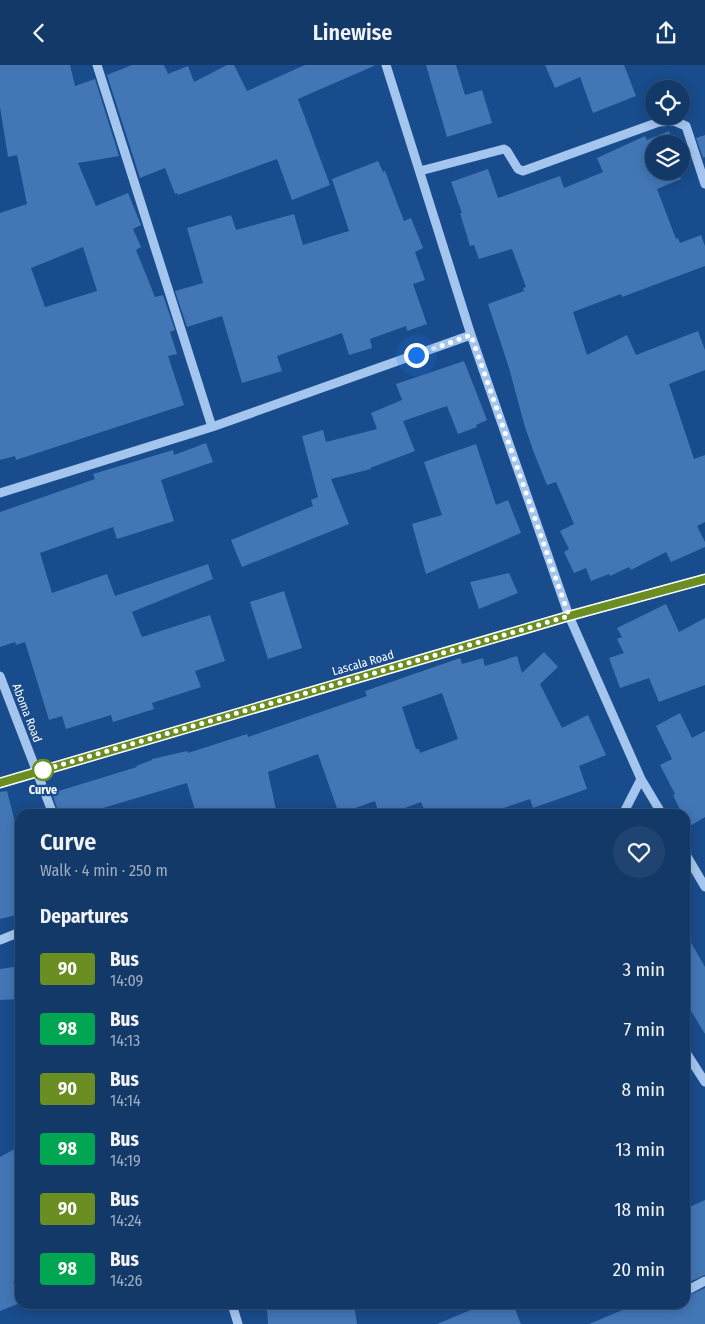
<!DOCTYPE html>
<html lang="en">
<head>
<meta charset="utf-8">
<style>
	:root { --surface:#133969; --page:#204471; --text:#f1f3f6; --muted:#9dacc0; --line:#32537d }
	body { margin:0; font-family:"Fira Sans Condensed",sans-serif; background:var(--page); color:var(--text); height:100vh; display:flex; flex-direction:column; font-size:19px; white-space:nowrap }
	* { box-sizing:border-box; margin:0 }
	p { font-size:16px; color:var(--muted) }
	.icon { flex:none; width:28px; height:28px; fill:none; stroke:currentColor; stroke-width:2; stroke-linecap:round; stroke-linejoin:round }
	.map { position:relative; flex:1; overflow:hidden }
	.sheet { position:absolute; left:15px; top:744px; width:675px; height:500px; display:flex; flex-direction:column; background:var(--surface); border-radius:15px; box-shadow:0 2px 12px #0003,0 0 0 1px var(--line) }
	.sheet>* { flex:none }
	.badge { padding:0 10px; border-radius:4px; font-size:18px; line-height:32px }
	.tools { position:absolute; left:645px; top:15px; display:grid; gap:10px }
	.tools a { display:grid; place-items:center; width:45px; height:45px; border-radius:50%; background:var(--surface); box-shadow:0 2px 12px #0003,0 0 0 1px var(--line); font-size:25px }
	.you { position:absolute; width:25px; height:25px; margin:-12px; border:4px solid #fff; border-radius:50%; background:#1a73e8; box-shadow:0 0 0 8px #1a73e833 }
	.map>.badge { position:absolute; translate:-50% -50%; box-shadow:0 0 0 2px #fff }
	h2 { padding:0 25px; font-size:19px; line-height:45px }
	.round { display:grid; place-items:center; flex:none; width:52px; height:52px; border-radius:26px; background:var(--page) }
	.headline { display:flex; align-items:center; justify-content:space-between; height:85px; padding:0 25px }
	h1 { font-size:24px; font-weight:600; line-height:38px }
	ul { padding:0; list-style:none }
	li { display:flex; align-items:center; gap:15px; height:60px; padding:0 25px }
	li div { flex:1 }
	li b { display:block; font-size:19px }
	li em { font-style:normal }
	li .badge { min-width:55px; font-weight:700; text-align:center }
	header { display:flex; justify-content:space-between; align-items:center; height:65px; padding:0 25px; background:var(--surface); font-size:22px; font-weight:600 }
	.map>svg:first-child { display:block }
</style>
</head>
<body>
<header><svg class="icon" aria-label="back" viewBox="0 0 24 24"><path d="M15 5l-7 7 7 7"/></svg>Linewise<svg class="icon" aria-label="share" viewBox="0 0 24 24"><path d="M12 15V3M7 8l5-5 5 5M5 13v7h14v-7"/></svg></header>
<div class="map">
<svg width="705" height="1259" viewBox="0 0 705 1259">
	<rect width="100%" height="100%" fill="#194c8c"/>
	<!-- building -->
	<path fill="#4276b5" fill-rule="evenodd" d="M 0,0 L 70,0 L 75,21 L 95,14 L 119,91 L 78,98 L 96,141 L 128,128 L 141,160 L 133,164 L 141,182 L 136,185 L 155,232 L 163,230 L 175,265 L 170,267 L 177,289 L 168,291 L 184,340 L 16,395 L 15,391 L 0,395 L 0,148 L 27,139 L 17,90 L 8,92 L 0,42 ZM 83,182 L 97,226 L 45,242 L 31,203 Z
		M 132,0 L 164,0 L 168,9 L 188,1 L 194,17 L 227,0 L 234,0 L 247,26 L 305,0 L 376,0 L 298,34 L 330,120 L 292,135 L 277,94 L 178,130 L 177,128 L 175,129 L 165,103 L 140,113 L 107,10 Z
		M 426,0 L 456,0 L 465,30 L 482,25 L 492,58 L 447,72 Z
		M 545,0 L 624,0 L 636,31 L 593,48 L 580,12 L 555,23 Z
		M 669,66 L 674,79 L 654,79 L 654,106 L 678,106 L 681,114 L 657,124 L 676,174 L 678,173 L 680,178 L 701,170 L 705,181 L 705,201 L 622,232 L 621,229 L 573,247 L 587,290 L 627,270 L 636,290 L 698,266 L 705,285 L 705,305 L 669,319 L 694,394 L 705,390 L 705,457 L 697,461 L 705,477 L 705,482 L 671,497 L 666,487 L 631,505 L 629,502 L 610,511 L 609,509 L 591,516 L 586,503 L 574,508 L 564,487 L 569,484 L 560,466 L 574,459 L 556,417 L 547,420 L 534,388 L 525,362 L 509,303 L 488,239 L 524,226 L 523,223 L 526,222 L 512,184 L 479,194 L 474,180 L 470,181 L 460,148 L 462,148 L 451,117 L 488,104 L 498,133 L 560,111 L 564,123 L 603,107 L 597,93 L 645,71 L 647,75 Z
		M 705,70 L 705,92 L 703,93 L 696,73 Z
		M 684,76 L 691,97 L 681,100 L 681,79 L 676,79 Z
		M 378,96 L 383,107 L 385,106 L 404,156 L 411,153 L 423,183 L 415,187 L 425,215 L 413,219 L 427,259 L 407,266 L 406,261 L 370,274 L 372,283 L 349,290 L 342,268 L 277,291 L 282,306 L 242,318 L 222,251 L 187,262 L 175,226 L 203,218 L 187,163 L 231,150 L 236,165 L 294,149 L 303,180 L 349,166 L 332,114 Z
		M 464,296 L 487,355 L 476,360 L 477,362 L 458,369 L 447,341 L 403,356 L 415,386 L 370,403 L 371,404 L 331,414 L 349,459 L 242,502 L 231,475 L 313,441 L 311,435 L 318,432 L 302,371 L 323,365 L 326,377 L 377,364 L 371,348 L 402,335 L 396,319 Z
		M 206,378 L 213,397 L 161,415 L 174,456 L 117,474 L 113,462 L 40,488 L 52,528 L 107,509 L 115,531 L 208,499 L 213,514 L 132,547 L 142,572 L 210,550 L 225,596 L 195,606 L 201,622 L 152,638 L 154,644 L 113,657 L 111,650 L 66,664 L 62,651 L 49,655 L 25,577 L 16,580 L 15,577 L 0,582 L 0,447 L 95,414 L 93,409 L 173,385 L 174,390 Z
		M 476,379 L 496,440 L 508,435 L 521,468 L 426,509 L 412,459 L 442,450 L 424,397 Z
		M 509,508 L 518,528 L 479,544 L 470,517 Z
		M 284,526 L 302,583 L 268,594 L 250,537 Z
		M 666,539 L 679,567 L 705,553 L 705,620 L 659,637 L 649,613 L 620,623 L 609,593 L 624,588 L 617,574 L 622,572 L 617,563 Z
		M 544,587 L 558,602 L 540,619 L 562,663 L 588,650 L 606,690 L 579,701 L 587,724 L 533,743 L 530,734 L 486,749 L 426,749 L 421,737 L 389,749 L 379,749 L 375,736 L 339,749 L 318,689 L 268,707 L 277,749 L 196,749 L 187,718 L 83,749 L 59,749 L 52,728 L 137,702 L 136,701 L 152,695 L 152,694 L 187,686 L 188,688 L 247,669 L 248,672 L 367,631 L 365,626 L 460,593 L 462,599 L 483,593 L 485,601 L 517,591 L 522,608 ZM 442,628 L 458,674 L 420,688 L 419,684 L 416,684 L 402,642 Z
		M 680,648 L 692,673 L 705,666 L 705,752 L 685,764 L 685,749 L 682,749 L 673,730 L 675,729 L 660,700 L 672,694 L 656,661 Z
		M 7,726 L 20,777 L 20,849 L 0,854 L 0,727 Z
		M 685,867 L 705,902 L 705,969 L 685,936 Z
		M 20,901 L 20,934 L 0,935 L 0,904 Z
		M 20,1081 L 20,1214 L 13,1217 L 20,1234 L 20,1238 L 0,1246 L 0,1092 Z
		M 705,1135 L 705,1210 L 685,1219 L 685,1144 Z
		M 705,1223 L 705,1259 L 589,1259 L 637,1239 L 685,1239 L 685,1232 Z
		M 333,1239 L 354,1239 L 357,1259 L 268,1259 L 267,1245 Z
		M 485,1239 L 513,1239 L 521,1259 L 437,1259 Z"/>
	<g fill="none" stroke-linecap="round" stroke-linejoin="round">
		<!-- minor -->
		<path stroke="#a4c6ee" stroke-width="9" d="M 97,0 L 212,362
			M 386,0 L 471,270
			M 420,106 L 504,84 L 507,86 L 518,104 L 523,106 L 659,57 L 674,56 L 686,61 L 705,119
			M 0,428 L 212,362 L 471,270 L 569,551 L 641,714 L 662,749
			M 0,611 L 53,749
			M 0,718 L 569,551 L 705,514
			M 623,749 L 641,714
			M 685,788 L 705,822
			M 0,875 L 20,867
			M 685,986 L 705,1017
			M 686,1226 L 705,1216
			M 232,1239 L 238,1259"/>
	</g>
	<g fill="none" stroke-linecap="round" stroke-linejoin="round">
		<defs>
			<path id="line" d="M 0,718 L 569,551 L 705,514"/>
		</defs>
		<!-- line casing -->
		<use href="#line" stroke="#fff" stroke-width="11"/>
		<!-- line -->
		<use href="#line" stroke="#6b8e23" stroke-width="8"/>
		<!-- walk -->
		<path stroke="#fff" stroke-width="5" stroke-dasharray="0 9" d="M 43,705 L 36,707 L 569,551 L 471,270 L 416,290"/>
	</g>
	<!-- markers -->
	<circle fill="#fff" stroke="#6b8e23" stroke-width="2.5" cx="43" cy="705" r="10"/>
	<g text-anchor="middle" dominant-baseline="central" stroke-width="4.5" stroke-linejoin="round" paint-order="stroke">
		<!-- street labels -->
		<g font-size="12" fill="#fff" stroke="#194c8c">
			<text transform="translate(363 598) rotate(-16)">Lascala Road</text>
			<text transform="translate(27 648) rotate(69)">Aboma Road</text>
		</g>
		<!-- stop labels -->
		<g font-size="12" font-weight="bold" fill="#fff" stroke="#194c8c">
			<text x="43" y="725">Curve</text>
		</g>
	</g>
</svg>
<div class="tools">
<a><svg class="icon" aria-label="locate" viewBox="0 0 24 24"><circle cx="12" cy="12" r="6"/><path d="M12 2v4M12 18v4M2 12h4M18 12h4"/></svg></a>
<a><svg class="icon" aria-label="layers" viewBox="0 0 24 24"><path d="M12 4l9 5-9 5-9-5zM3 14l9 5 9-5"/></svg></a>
</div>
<div class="you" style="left:416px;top:290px"></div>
<section class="sheet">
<div class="headline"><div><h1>Curve</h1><p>Walk · 4 min · 250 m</p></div><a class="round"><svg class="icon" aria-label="heart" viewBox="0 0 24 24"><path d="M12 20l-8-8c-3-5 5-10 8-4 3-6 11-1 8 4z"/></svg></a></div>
<h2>Departures</h2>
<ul>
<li><span class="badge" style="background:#6b8e23;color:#fff">90</span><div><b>Bus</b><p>14:09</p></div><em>3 min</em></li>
<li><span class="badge" style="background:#00a651;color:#fff">98</span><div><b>Bus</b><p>14:13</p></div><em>7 min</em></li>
<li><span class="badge" style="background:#6b8e23;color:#fff">90</span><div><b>Bus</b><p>14:14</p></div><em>8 min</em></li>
<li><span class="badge" style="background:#00a651;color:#fff">98</span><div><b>Bus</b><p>14:19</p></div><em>13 min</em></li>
<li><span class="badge" style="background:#6b8e23;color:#fff">90</span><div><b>Bus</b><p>14:24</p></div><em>18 min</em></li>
<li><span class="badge" style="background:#00a651;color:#fff">98</span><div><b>Bus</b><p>14:26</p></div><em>20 min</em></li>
</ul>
</section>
</div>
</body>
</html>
